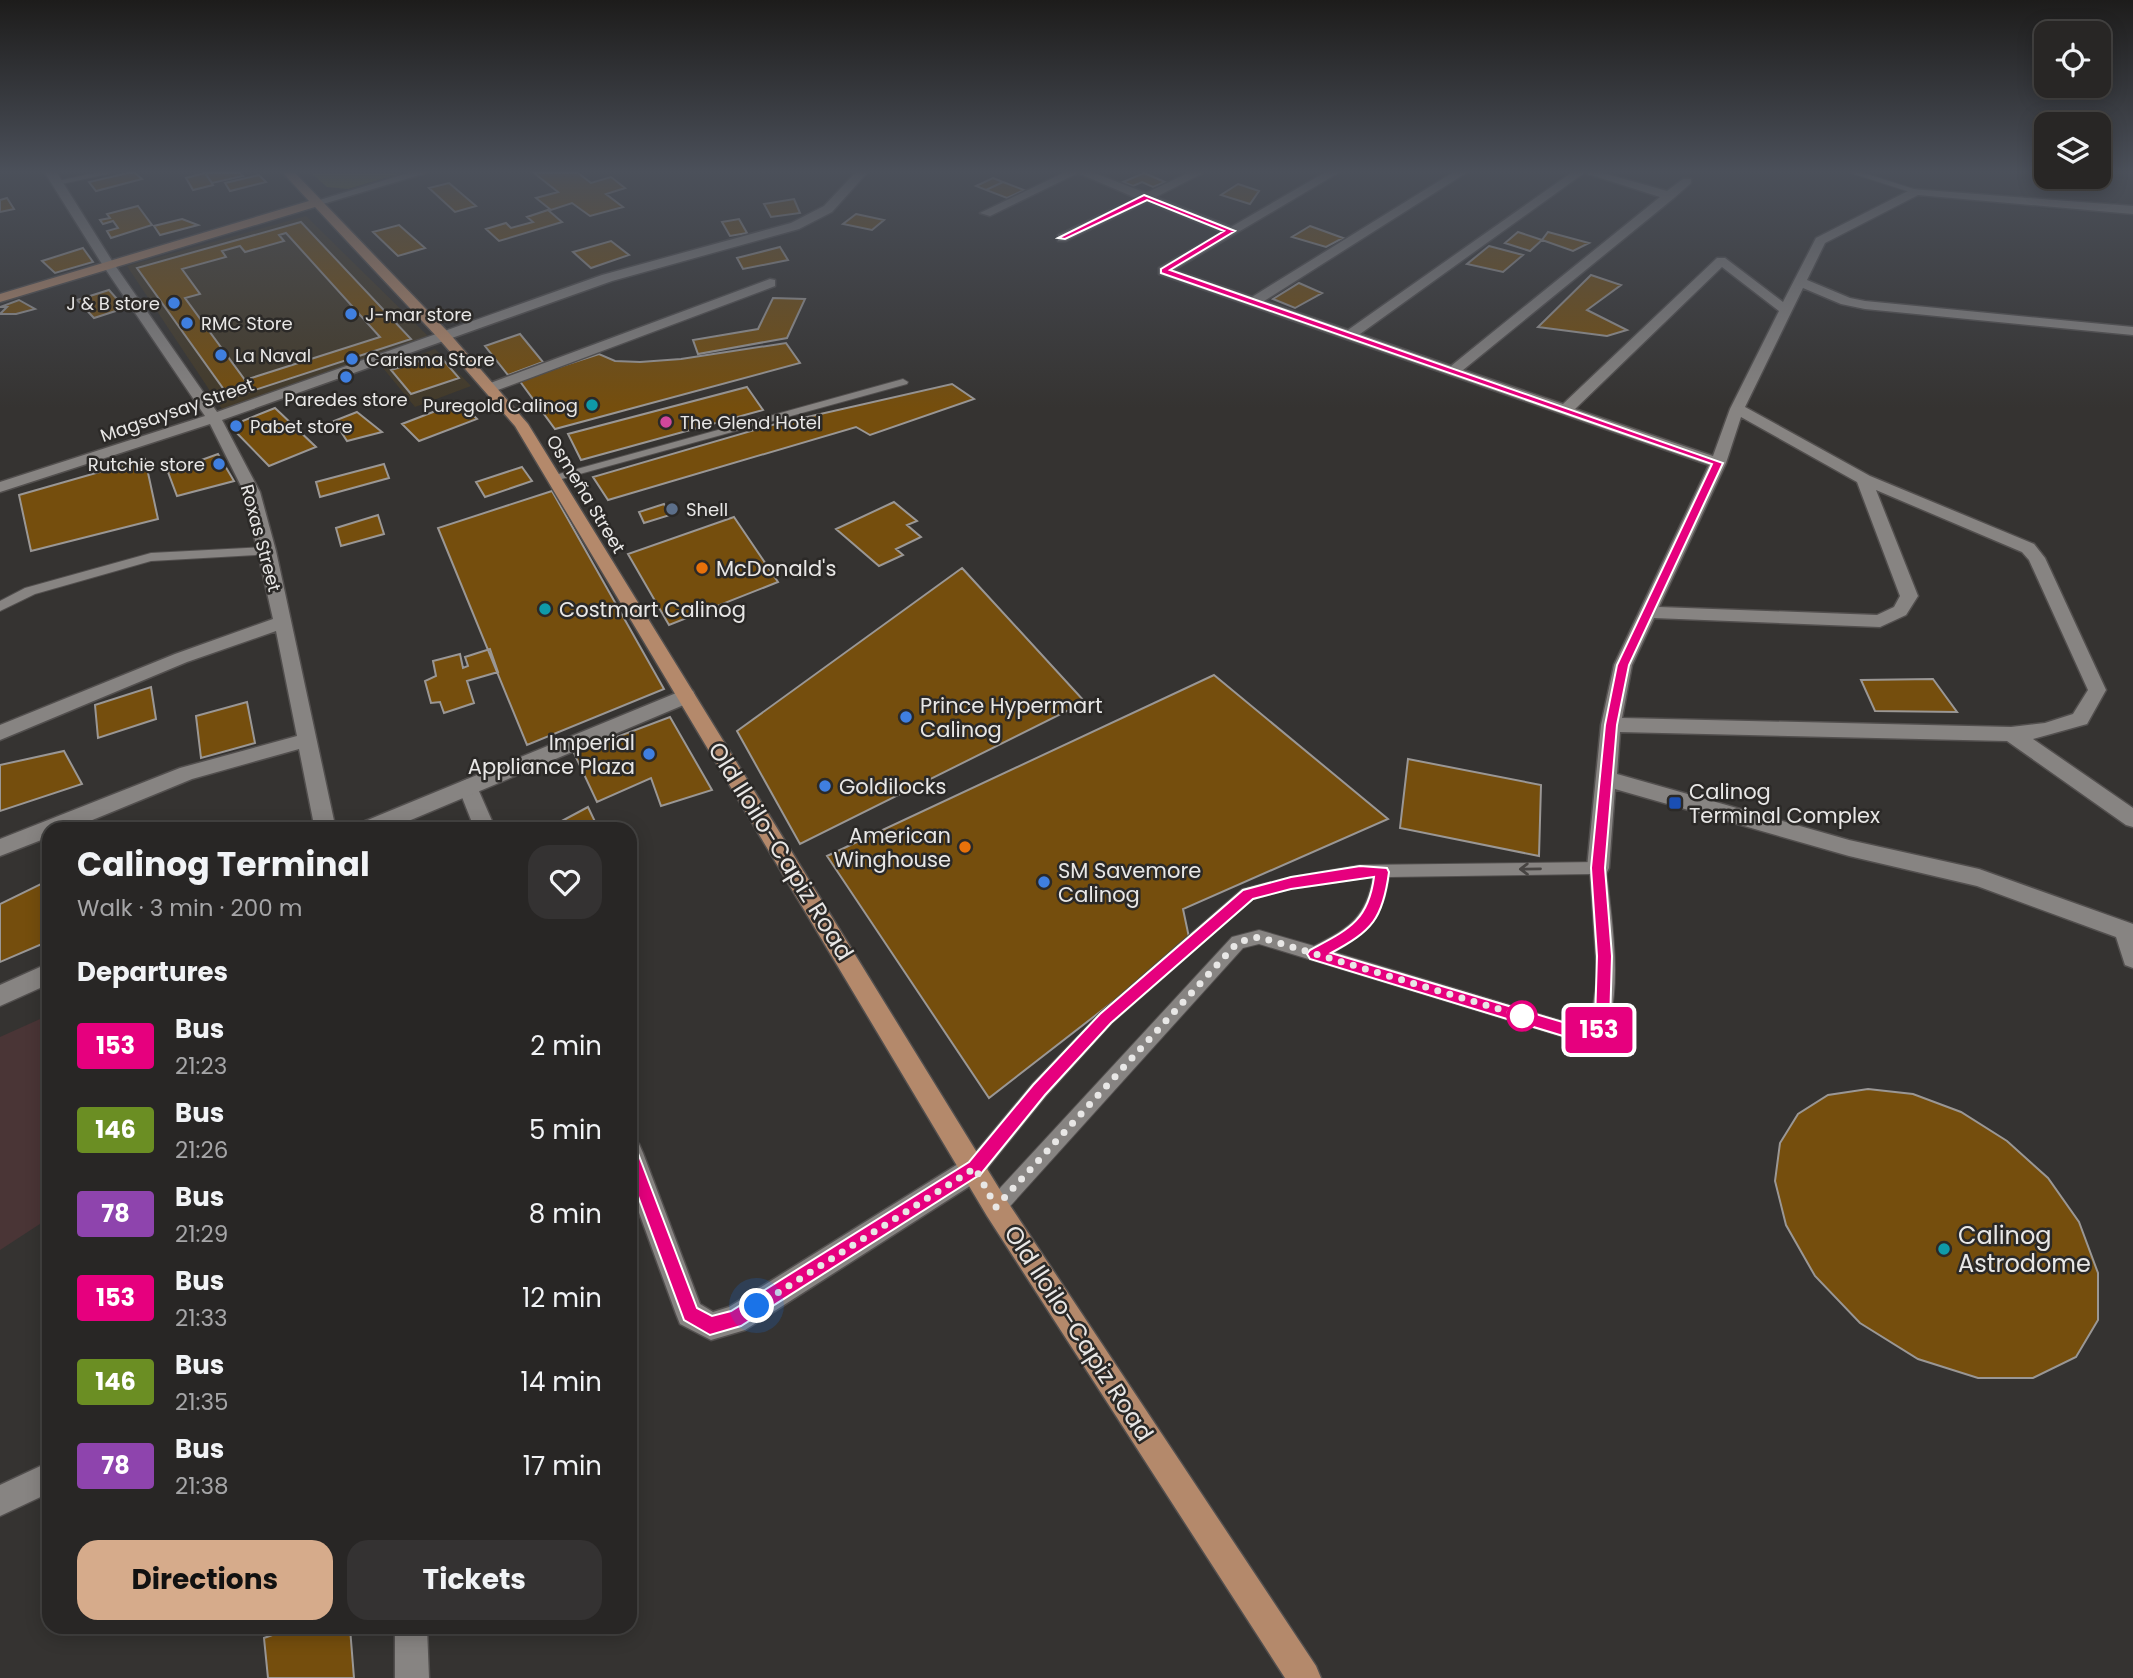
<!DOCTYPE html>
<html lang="en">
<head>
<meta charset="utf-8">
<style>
	:root { --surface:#282625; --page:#343232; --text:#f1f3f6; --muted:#a5a5a7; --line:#444342; --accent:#d6ab8b }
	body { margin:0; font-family:Poppins,sans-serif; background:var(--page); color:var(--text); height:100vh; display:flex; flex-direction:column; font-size:26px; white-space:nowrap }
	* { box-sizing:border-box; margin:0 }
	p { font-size:23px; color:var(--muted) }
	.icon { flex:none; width:38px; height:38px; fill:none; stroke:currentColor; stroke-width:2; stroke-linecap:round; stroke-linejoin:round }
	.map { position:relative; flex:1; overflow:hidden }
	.sheet { position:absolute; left:42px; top:822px; width:595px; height:812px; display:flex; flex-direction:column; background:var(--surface); border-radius:21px; box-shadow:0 4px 18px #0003,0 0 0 2px var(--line) }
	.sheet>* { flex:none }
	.badge { padding:0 14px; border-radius:5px; font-size:24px; line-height:46px }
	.fabs { position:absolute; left:2034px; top:21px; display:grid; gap:14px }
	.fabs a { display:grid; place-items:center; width:77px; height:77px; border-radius:14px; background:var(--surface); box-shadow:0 4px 18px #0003,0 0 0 2px var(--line); font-size:35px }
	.you { position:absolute; width:35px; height:35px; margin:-18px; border:5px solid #fff; border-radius:50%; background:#1a73e8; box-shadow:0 0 0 10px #1a73e833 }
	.map>.badge { position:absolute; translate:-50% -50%; box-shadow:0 0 0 4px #fff }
	h2 { padding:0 35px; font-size:26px; line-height:63px }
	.round { display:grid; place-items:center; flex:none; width:74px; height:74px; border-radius:21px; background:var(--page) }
	.summary { display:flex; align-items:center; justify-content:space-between; height:119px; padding:0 35px }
	h1 { font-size:33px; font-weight:700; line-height:52px }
	.button { display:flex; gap:14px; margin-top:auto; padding:14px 35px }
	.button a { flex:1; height:80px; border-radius:21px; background:var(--accent); color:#111; font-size:28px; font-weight:700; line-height:80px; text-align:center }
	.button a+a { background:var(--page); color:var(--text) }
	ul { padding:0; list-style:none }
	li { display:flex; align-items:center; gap:21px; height:84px; padding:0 35px }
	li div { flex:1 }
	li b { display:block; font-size:26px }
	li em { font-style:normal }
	li .badge { min-width:77px; font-weight:700; text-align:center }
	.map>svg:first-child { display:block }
</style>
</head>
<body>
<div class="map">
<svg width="2133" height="1678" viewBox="0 0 2133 1678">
	<rect width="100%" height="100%" fill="#353331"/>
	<!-- commercial -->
	<path fill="#433a29" d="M 306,216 L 429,337 L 222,409 L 127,266 Z
		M 435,349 L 471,386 L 415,407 L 383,368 Z"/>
	<!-- education -->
	<path fill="#4a3536" d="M 49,1015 L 49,1218 L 0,1250 L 0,1037 Z"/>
	<!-- green -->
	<path fill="#5d6328" d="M 311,173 L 402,173 L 348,189 L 327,187 Z"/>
	<!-- building -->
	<path fill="#754e0d" stroke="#9a9795" stroke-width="2" fill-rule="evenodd" d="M 128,173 L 135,173 L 142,179 L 96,191 L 89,182 Z
		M 205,173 L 240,173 L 243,176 L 212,183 Z
		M 205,173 L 213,185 L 193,190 L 186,178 Z
		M 534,173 L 578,173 L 591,183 L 611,177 L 625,188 L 606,194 L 623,207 L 590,216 L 572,203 L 551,210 L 536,198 L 558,192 Z
		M 1144,173 L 1165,182 L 1153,187 L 1142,182 L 1133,186 L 1123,182 Z
		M 259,175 L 266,182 L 230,191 L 225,183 Z
		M 993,178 L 1003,182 L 986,190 L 976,186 Z
		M 1003,182 L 1024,190 L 1007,198 L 986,190 Z
		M 449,183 L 476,206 L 455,212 L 429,188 Z
		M 1238,184 L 1259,191 L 1250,204 L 1221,195 Z
		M 7,198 L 14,209 L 0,212 L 0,200 Z
		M 794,199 L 800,213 L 771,217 L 764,204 Z
		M 138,206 L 152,225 L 111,238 L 107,231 L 118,228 L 113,221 L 103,224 L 100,220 L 110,218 L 107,214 Z
		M 548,210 L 562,222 L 499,241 L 486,229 L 506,223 L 511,228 L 533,222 L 527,217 Z
		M 856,214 L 884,220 L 872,230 L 843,224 Z
		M 182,219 L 198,225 L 160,235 L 154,226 Z
		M 739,219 L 747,233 L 730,236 L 722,222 Z
		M 301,222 L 411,339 L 230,398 L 137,268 ZM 286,233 L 380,337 L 245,380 L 185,298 L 200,294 L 182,269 L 226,257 L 222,251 L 240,246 L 245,252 L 284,241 L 279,235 Z
		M 399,225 L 425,248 L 398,256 L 373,232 Z
		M 1310,226 L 1343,238 L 1326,247 L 1292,237 Z
		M 1518,232 L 1542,240 L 1530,251 L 1505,243 Z
		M 1548,232 L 1589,243 L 1573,251 L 1542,240 Z
		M 611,241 L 629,255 L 591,268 L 573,252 Z
		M 1489,246 L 1523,255 L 1503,272 L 1467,264 Z
		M 780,247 L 788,260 L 743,269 L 737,258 Z
		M 83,248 L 93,262 L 55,273 L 42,261 Z
		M 1591,275 L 1621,285 L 1587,310 L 1627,330 L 1607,336 L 1538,327 Z
		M 1299,283 L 1322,293 L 1295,308 L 1273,299 Z
		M 109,290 L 125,308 L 94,318 L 77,300 Z
		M 773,298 L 805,299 L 787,338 L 698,354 L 693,340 L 758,329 Z
		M 19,300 L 35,309 L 16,314 L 0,314 L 7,307 L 0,307 Z
		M 520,334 L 543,362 L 508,375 L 485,346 Z
		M 786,343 L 800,363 L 555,429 L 519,380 L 599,354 L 615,361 L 640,362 L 681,359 Z
		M 439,355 L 459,378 L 411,394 L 391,370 Z
		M 952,384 L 974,399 L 870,435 L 856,427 L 608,500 L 593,477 L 772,425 Z
		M 747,387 L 763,410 L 581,460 L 568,434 Z
		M 459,402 L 477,419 L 419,441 L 402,424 Z
		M 275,408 L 316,447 L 269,466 L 230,426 Z
		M 357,412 L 382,432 L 347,441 L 334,421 Z
		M 218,454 L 234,481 L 177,496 L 168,472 Z
		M 145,459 L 158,519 L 31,551 L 19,495 Z
		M 384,464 L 389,478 L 320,497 L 316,482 Z
		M 522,467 L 532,481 L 485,497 L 476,482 Z
		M 552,491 L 664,689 L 527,745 L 438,528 Z
		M 894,502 L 917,521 L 907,525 L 921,537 L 896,549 L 903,555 L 879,566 L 836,529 Z
		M 664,504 L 670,515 L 644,523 L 639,512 Z
		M 378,515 L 384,534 L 341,546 L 336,528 Z
		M 734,517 L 778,582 L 669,625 L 628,554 Z
		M 962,568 L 1085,702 L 800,844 L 737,731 Z
		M 490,649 L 498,672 L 467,681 L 474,703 L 444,713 L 440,702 L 431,703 L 425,681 L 436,676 L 433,661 L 460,654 L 463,668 L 468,666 L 465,657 Z
		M 1214,675 L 1388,819 L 1183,909 L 1190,942 L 989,1098 L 827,856 Z
		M 1933,679 L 1957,712 L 1875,711 L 1861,680 Z
		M 151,687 L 156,719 L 98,738 L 95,705 Z
		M 247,702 L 255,743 L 201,758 L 196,716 Z
		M 670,717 L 712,790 L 661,806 L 651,778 L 597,802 L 574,753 Z
		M 64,751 L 82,784 L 0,811 L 0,765 Z
		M 1408,759 L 1541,785 L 1539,856 L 1400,828 Z
		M 588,807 L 599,830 L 545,830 Z
		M 49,880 L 49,941 L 0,962 L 0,904 Z
		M 1868,1089 L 1913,1094 L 1961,1112 L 2007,1141 L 2048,1178 L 2079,1222 L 2098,1273 L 2098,1320 L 2076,1357 L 2033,1378 L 1978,1378 L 1918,1359 L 1860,1323 L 1815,1276 L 1786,1225 L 1775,1181 L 1780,1143 L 1798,1114 L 1828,1095 Z
		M 292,1628 L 350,1628 L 354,1678 L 268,1678 L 264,1638 Z"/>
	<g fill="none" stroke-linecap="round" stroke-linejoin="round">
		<defs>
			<path id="lane" d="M 94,173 L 112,173 L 57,185 L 53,182 Z
				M 1851,173 L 1864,173 L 1920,191 L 1913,193 Z
				M 903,379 L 908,382 L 907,384 L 558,480 L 554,481 L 548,477 Z
				M 268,547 L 274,551 L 272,554 L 151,561 L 35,594 L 0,611 L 0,601 L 25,588 L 151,553 Z
				M 1598,862 L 1604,863 L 1606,868 C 1611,918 1625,992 1603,1039 L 1586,1044 L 1259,944 L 1243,948 L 1003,1214 L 996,1217 L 989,1214 L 986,1207 L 989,1200 L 1232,937 L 1259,930 L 1314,946 C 1349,928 1366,918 1373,877 L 1291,889 L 1253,899 L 1112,1023 L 1046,1096 L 982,1175 L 975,1177 L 968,1175 L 965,1168 L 968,1161 L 1032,1084 L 1100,1013 L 1242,889 L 1291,877 L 1360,865 ZM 1590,874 L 1597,977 L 1590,1027 L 1586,1028 L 1334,952 C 1369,933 1383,917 1389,877 Z"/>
			<path id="street" d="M 45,173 L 57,173 L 114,264 L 217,412 L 602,275 L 791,223 L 824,206 L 855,173 L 867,173 L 832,212 L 799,229 L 612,281 L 222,420 L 260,492 L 276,551 L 336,830 L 315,830 L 299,749 L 192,779 L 68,830 L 49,830 L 49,837 L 0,856 L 0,839 L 180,768 L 297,736 L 276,631 L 187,662 L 0,740 L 0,725 L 175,654 L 273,619 L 244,492 L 210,424 L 0,492 L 0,482 L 205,416 L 102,264 Z
				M 1063,173 L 1078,173 L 990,216 L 980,213 Z
				M 1078,173 L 1094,173 L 1146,193 L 1188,173 L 1203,173 L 1156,197 L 1231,227 L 1324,173 L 1338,173 L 1174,270 L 1252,297 L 1452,173 L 1466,173 L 1264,301 L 1348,330 L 1571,173 L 1584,173 L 1360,334 L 1451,366 L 1660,197 L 1585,173 L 1603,173 L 1667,191 L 1683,179 L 1691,179 L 1691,183 L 1674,198 L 1463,370 L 1563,404 L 1717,258 L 1725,258 L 1783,302 L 1816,238 L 1912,189 L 2133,206 L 2133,214 L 1918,195 L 1825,243 L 1807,280 L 1850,298 L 1865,301 L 2133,327 L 2133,335 L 1865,309 L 1841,304 L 1803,288 L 1745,407 L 1870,476 L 2034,544 L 2045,558 L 2106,690 L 2087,724 L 2033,739 L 2133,808 L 2133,827 L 2126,825 L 2007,741 L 1620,732 L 1617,774 L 1849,840 L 1979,869 L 2133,924 L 2133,968 L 2125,965 L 2116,937 L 1977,886 L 1849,856 L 1615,789 L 1609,868 L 1606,874 L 1598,876 L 1590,874 L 1587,868 L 1601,725 L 1614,665 L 1709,465 L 1159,274 L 1159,268 L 1222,232 L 1147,202 L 1066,241 L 1058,241 L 1058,235 L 1136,198 ZM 1722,267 L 1779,311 L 1730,409 L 1713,456 L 1575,409 ZM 1741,417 L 1857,482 L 1900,596 L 1894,607 L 1877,615 L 1659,607 L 1726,463 ZM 1876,490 L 2022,552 L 2029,560 L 2088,690 L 2073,714 L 2045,723 L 2011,727 L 1622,718 L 1632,665 L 1654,618 L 1880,627 L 1906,615 L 1918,596 Z
				M 770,279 L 775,280 L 775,286 L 495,391 L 490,392 L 483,388 L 485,385 Z
				M 468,779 L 475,782 L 496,830 L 475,830 L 458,787 L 461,782 Z
				M 630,1141 L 639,1144 L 643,1153 L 700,1304 L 713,1312 L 729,1307 L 966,1159 L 975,1156 L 984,1159 L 988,1168 L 984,1177 L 745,1330 L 711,1340 L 680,1324 L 676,1314 L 630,1188 Z
				M 49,1462 L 49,1493 L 0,1516 L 0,1485 Z
				M 395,1628 L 427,1628 L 429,1678 L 395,1678 Z"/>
			<path id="secondary" d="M 408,173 L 426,173 L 323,204 L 313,202 Z
				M 686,689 L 693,691 L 695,696 L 693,701 L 387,830 L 355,830 L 358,824 Z
				M 49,963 L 49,984 L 0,1006 L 0,985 Z"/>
			<path id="primary" d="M 283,173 L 295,173 L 449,333 L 528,424 L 1005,1198 L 1316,1666 L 1321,1678 L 1285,1678 L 987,1216 L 515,426 L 439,339 L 315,207 L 0,302 L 0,294 L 309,201 Z"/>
		</defs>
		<!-- lane casing -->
		<use href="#lane" stroke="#524f4e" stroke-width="2"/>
		<!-- street casing -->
		<use href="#street" stroke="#524f4e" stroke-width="3"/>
		<!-- secondary casing -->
		<use href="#secondary" stroke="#524f4e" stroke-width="3"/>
		<!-- primary casing -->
		<use href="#primary" stroke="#524f4e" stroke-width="3"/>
		<!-- lane -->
		<use href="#lane" fill="#878482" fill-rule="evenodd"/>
		<!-- street -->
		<use href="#street" fill="#878482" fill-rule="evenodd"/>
		<!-- secondary -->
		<use href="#secondary" fill="#878482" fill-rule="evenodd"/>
		<!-- primary -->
		<use href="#primary" fill="#b4896b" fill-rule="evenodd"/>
	</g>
	<!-- one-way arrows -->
	<defs><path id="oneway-shaft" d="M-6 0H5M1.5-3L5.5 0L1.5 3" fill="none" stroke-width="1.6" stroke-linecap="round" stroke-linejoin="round" transform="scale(1.75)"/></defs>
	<use stroke="#474442" href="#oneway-shaft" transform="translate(1530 869) rotate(179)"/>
	<!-- sky -->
	<linearGradient id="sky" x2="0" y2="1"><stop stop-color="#1d1c1b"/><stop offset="0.42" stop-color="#4b505a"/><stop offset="1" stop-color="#4b505a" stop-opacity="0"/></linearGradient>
	<rect width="2133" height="408" fill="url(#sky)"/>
	<!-- line -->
	<path fill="#e6007e" stroke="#fff" stroke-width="2" d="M 1144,195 L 1235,231 L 1170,270 L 1723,463 L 1629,665 L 1617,725 L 1605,868 L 1612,956 L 1610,1022 L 1603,1038 L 1586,1043 L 1310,959 L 1307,954 L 1310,950 C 1347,930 1368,922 1374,877 L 1291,889 L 1253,899 L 1111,1023 L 1045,1095 L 981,1174 L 741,1326 L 710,1335 L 684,1320 L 622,1153 L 624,1148 L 630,1146 L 636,1148 L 697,1308 L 712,1316 L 731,1311 L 969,1162 L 1033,1085 L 1100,1014 L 1243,890 L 1291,877 L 1360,866 L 1387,868 L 1389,872 C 1383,919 1372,931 1331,953 L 1586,1029 L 1592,1027 L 1595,1022 L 1597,956 L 1591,868 L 1605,725 L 1617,665 L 1712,464 L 1161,273 L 1161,269 L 1224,231 L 1147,200 L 1065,239 L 1058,238 Z"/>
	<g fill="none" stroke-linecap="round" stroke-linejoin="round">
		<!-- walk -->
		<path stroke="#e8e7e6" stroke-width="7" stroke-dasharray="0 12.6" d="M 757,1306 L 975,1168 L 996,1207 L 1238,942 L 1259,937 L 1522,1016"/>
	</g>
	<!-- markers -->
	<g fill="#3f7fe0" stroke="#2b2927" stroke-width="2.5">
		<circle cx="174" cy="303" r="7"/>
		<circle cx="351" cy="314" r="7"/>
		<circle cx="187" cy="323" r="7"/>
		<circle cx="221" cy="355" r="7"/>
		<circle cx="352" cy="359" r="7"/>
		<circle cx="346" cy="377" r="7"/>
		<circle cx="236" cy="426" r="7"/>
		<circle cx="219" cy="464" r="7"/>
		<circle cx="906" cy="717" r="7"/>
		<circle cx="649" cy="754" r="7"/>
		<circle cx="825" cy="786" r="7"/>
		<circle cx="1044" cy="882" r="7"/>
	</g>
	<g fill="#0f9aa8" stroke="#2b2927" stroke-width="2.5">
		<circle cx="592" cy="405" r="7"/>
		<circle cx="545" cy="609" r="7"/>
		<circle cx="1944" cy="1249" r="7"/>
	</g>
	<circle fill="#d1479c" stroke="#2b2927" stroke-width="2.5" cx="666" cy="422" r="7"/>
	<circle fill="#5c6f8a" stroke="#2b2927" stroke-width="2.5" cx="672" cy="509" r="7"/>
	<g fill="#e8710a" stroke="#2b2927" stroke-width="2.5">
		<circle cx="702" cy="568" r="7"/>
		<circle cx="965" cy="847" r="7"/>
	</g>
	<rect fill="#1a4fb4" stroke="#2b2927" stroke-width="2.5" x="1668" y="796" width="14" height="14" rx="3.5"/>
	<circle fill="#fff" stroke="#e6007e" stroke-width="3.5" cx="1522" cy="1016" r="14"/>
	<g text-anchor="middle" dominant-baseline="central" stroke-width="5" stroke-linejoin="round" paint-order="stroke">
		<!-- far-poi labels -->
		<g font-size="18" fill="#e8e7e6" stroke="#2b2927" text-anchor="start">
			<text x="160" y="303" text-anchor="end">J &amp; B store</text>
			<text x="365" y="314">J-mar store</text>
			<text x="201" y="323">RMC Store</text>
			<text x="235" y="355">La Naval</text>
			<text x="366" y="359">Carisma Store</text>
			<text x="346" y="399" text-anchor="middle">Paredes store</text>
			<text x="578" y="405" text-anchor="end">Puregold Calinog</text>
			<text x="680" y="422">The Glend Hotel</text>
			<text x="250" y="426">Pabet store</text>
			<text x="205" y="464" text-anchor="end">Rutchie store</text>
			<text x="686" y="509">Shell</text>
		</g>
		<!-- far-street labels -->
		<g font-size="18" fill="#e8e7e6" stroke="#2b2927">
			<text transform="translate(177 410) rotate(-19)">Magsaysay Street</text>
			<text transform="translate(586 494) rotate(59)">Osmeña Street</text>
			<text transform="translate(261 538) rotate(75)">Roxas Street</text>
		</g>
		<!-- poi labels -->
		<g font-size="21" fill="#e8e7e6" stroke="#2b2927" text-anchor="start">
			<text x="716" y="568">McDonald's</text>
			<text x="559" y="609">Costmart Calinog</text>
			<text x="920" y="705">Prince Hypermart<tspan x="920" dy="24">Calinog</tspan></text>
			<text x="635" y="742" text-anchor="end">Imperial<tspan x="635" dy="24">Appliance Plaza</tspan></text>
			<text x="839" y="786">Goldilocks</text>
			<text x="1689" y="791">Calinog<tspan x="1689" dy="24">Terminal Complex</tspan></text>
			<text x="951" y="835" text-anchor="end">American<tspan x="951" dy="24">Winghouse</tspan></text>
			<text x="1058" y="870">SM Savemore<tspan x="1058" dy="24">Calinog</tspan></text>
		</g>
		<!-- near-street labels -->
		<g font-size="24" fill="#e8e7e6" stroke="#2b2927">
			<text transform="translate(781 851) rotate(58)">Old Iloilo-Capiz Road</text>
			<text transform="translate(1079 1333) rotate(57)">Old Iloilo-Capiz Road</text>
		</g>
		<!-- near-poi labels -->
		<g font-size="24" fill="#e8e7e6" stroke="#2b2927" text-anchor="start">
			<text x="1958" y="1235">Calinog<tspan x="1958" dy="28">Astrodome</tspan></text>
		</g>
	</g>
</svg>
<div class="fabs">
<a><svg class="icon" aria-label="locate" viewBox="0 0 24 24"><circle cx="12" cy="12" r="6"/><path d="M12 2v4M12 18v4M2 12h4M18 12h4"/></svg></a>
<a><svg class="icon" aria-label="layers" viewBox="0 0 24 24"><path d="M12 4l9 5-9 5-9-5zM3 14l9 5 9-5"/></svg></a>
</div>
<div class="you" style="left:757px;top:1306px"></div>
<b class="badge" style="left:1599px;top:1030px;background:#e6007e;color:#fff">153</b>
<section class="sheet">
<div class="summary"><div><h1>Calinog Terminal</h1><p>Walk · 3 min · 200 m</p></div><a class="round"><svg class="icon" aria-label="heart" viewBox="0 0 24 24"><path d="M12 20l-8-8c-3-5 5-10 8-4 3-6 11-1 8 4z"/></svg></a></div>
<h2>Departures</h2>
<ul>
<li><span class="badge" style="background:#e6007e;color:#fff">153</span><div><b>Bus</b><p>21:23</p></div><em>2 min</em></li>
<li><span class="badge" style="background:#6b8e23;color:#fff">146</span><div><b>Bus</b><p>21:26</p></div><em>5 min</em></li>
<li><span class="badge" style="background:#8e44ad;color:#fff">78</span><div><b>Bus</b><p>21:29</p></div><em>8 min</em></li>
<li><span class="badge" style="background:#e6007e;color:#fff">153</span><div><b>Bus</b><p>21:33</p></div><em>12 min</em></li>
<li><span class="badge" style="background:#6b8e23;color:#fff">146</span><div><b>Bus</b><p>21:35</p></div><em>14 min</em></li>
<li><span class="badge" style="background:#8e44ad;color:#fff">78</span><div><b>Bus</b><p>21:38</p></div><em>17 min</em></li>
</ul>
<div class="button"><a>Directions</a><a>Tickets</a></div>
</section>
</div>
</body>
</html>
